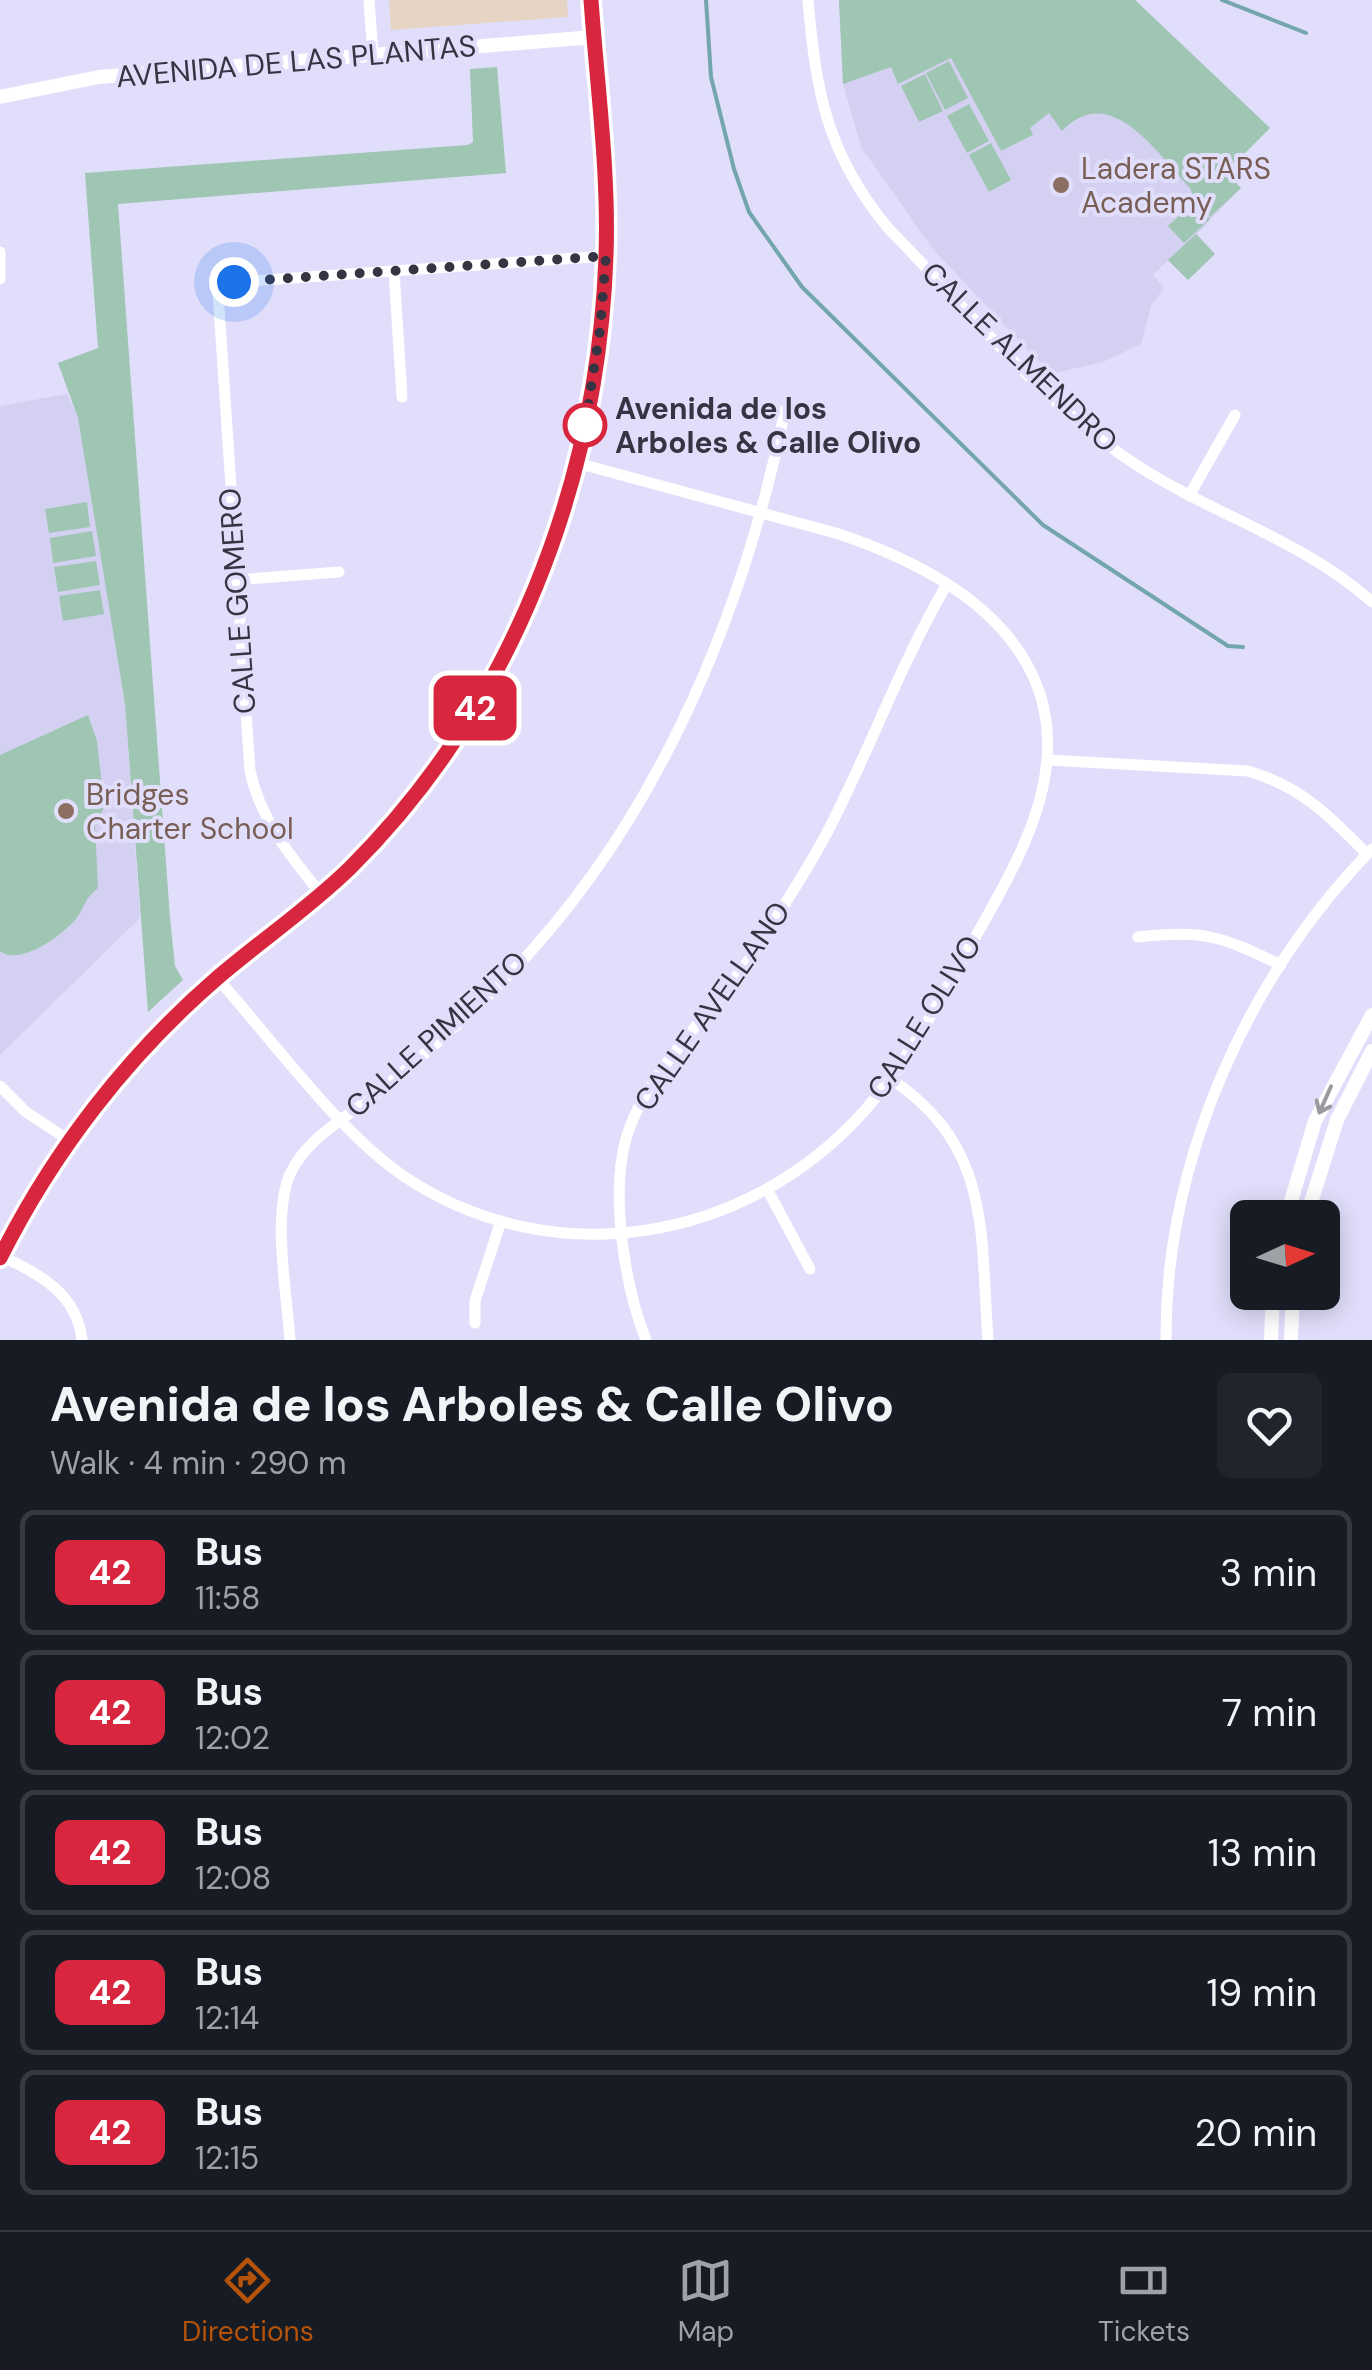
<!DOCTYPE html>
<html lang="en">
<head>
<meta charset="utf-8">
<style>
	:root { --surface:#171b24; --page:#20242c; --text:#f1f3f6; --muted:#9ea1a6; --line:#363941; --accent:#b45309 }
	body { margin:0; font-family:"DM Sans",sans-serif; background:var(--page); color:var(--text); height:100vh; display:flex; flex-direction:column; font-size:38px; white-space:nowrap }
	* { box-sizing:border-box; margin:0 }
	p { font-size:32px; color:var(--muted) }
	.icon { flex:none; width:55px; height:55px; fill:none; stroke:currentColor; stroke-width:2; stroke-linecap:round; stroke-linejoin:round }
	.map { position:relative; height:1340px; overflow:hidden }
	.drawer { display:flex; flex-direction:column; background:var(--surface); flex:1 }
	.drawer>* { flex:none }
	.badge { padding:0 20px; border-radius:15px; font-size:35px; line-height:65px }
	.needle { width:65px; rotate:86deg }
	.fabs { position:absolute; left:1230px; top:1200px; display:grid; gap:20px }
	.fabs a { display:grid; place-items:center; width:110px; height:110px; border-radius:15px; background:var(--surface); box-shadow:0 5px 25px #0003; font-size:50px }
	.you { position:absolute; width:50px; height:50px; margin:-25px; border:8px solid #fff; border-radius:50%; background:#1a73e8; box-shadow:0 0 0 15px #1a73e833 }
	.map>.badge { position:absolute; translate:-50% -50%; box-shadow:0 0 0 5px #fff }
	.round { display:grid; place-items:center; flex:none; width:105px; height:105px; border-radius:15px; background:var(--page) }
	.summary { display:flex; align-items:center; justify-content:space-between; height:170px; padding:0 50px }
	h1 { font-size:48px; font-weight:800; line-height:75px }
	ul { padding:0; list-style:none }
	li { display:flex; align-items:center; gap:30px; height:125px; margin:0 20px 15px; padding:0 30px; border:5px solid var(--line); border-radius:15px }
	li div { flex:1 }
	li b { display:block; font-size:38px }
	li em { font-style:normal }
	li .badge { min-width:110px; font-weight:700; text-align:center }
	.tabs { display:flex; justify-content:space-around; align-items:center; height:140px; border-top:2px solid var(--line); background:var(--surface); font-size:28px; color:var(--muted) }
	.tabs a { display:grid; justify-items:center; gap:5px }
	.tabs .current { color:var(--accent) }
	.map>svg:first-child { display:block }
</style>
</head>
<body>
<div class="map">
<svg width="1372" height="1340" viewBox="0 0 1372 1340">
	<rect width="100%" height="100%" fill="#e1defb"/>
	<!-- commercial -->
	<path fill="#e6d5c4" d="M 389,0 L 567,0 L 568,17 L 391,30 Z"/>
	<!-- built -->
	<path fill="#d4d0f2" d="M 839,0 L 1135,0 L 1270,128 L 1227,172 L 1241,188 L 1197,234 L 1215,254 L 1188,280 L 1168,260 L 1153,275 L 1164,288 L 1151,306 L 1141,344 L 1103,362 L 1050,374 L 932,248 L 861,147 L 843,84 Z
		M 67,394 L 78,418 L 94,507 L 125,704 L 140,918 L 0,1055 L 0,406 Z"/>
	<!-- green -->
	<path fill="#9ec6b3" d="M 839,0 L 1135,0 L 1270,128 L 1226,172 L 1241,188 L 1210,217 L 1196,203 L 1210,219 L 1184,243 L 1168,226 L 1195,201 L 1190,188 C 1157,154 1111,80 1062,131 L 1049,113 L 1030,128 L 1033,135 L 1001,151 L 951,58 L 898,84 L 891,67 L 843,84 Z
		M 949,61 L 968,98 L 945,110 L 926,73 Z
		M 497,67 L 506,173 L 118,204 L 170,918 L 175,966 L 183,980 L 148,1012 L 125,704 L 78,418 L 58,363 L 98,348 L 85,173 L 468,145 L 473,142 L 470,69 Z
		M 925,74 L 943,111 L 919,122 L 901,86 Z
		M 969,104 L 989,141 L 967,153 L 947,116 Z
		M 991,143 L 1011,180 L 989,192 L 969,155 Z
		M 1196,234 L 1215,254 L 1188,280 L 1168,260 Z
		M 87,502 L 90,527 L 49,533 L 45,509 Z
		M 92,531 L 96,556 L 53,563 L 50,538 Z
		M 96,561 L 100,585 L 58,592 L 54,567 Z
		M 100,590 L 104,614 L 63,621 L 59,596 Z
		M 88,715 L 97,741 L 101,777 L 103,810 L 95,824 L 98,888 C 83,900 84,910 75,920 C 60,937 20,966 0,951 L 0,755 Z"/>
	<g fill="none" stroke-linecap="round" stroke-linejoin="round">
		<!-- stream -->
		<path stroke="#73a5ac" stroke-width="4" d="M 706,0 L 711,77 L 734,169 L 749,212 L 802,287 L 1043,525 L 1228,646 L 1243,647
			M 1222,0 L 1306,33"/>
		<!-- minor -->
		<path stroke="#fff" stroke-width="11" d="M 369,0 L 373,55
			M 808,0 C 816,93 827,154 888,228 C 966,307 1041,403 1135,464 C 1211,514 1305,541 1372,602
			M 0,252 L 0,279
			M 394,271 L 402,397
			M 1189,496 L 1235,415
			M 236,580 L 339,572
			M 1048,760 L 1248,771 C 1300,786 1330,816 1367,854
			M 321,894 C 289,854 261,821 250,771 L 218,293 L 226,284 L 250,281 L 606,256
			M 1138,937 C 1205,929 1222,937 1281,965
			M 217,978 C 271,1038 339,1133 405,1177 C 554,1276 749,1242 866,1109 C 908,1061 941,998 972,943 C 1014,868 1068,782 1040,694 C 1012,608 919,561 839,534 L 577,463
			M 888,1077 C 992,1145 980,1230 988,1340
			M 0,1086 L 26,1112 L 70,1141
			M 767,1189 L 810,1269
			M 1,1256 C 39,1274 77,1293 82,1340
			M 475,1323 L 475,1301 L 501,1221
			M 290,1340 C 287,1294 272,1216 290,1174 C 307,1138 343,1120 372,1097 C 414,1064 454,1029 492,992 C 650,838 742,623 785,410
			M 646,1340 C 625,1287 610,1195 626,1139 C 646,1068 723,1004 762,940 C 786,902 812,863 832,823 C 872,744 902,661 947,584
			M 1166,1340 C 1165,1161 1247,977 1372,849"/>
		<!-- tertiary -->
		<path stroke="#fff" stroke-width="14" d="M 0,97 L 99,77 L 594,37
			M 1286,1218 L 1315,1121 L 1372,1015
			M 1306,1218 L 1337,1120 L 1372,1051
			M 1271,1340 L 1273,1292
			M 1291,1340 L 1293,1292"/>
		<!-- secondary -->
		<path stroke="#fff" stroke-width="15" d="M 0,1257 C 53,1152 128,1057 216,979 C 260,941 309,909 350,868 C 513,706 597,483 606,256 C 609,171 598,85 591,0"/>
	</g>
	<!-- one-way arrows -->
	<defs><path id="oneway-shaft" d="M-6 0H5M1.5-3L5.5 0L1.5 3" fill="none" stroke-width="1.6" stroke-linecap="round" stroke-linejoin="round" transform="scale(2.5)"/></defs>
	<use stroke="#9a9aa0" href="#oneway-shaft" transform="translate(1325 1100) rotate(114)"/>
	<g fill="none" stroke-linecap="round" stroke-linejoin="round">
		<defs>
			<path id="line" d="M 0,1258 C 53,1152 127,1056 216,979 C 260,941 308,909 350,868 C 512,707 598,483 606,256 C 609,171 597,85 591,0"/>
		</defs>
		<!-- line casing -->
		<use href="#line" stroke="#fff" stroke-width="22"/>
		<!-- line -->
		<use href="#line" stroke="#d7263d" stroke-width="15"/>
		<!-- walk -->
		<path stroke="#363442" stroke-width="10" stroke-dasharray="0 18" d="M 234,282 L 606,256 L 600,330 L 584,432 L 585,425"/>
	</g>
	<!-- markers -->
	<g fill="#8d6e63" stroke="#e1defb" stroke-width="4">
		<circle cx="1061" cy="185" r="10"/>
		<circle cx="66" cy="811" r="10"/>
	</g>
	<circle fill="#fff" stroke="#d7263d" stroke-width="5" cx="585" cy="425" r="20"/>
	<g text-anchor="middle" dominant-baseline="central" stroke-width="8" stroke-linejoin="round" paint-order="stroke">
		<!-- street labels -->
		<g font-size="30" fill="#363442" stroke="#e1defb">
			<text transform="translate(296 61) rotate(-5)">AVENIDA DE LAS PLANTAS</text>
			<text transform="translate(1020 357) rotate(44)">CALLE ALMENDRO</text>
			<text transform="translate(237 601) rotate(-94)">CALLE GOMERO</text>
			<text transform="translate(712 1006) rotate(-55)">CALLE AVELLANO</text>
			<text transform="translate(924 1017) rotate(-58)">CALLE OLIVO</text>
			<text transform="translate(436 1034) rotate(-42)">CALLE PIMIENTO</text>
		</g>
		<!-- education labels -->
		<g font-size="30" fill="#785e54" stroke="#e1defb" text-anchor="start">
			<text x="1081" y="168">Ladera STARS<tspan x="1081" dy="34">Academy</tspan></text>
			<text x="86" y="794">Bridges<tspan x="86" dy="34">Charter School</tspan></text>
		</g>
		<!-- stop labels -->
		<g font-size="30" font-weight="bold" fill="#363442" stroke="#e1defb" text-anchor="start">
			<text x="615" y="408">Avenida de los<tspan x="615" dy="34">Arboles &amp; Calle Olivo</tspan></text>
		</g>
	</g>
</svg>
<div class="fabs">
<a><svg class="needle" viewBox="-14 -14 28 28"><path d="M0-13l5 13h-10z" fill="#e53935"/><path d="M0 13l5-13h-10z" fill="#9ea1a6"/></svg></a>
</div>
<div class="you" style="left:234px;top:282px"></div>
<b class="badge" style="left:475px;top:708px;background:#d7263d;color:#fff">42</b>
</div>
<section class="drawer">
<div class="summary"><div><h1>Avenida de los Arboles &amp; Calle Olivo</h1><p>Walk · 4 min · 290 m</p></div><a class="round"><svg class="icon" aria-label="heart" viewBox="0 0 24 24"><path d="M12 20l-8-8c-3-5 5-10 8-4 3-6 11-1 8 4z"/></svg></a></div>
<ul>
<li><span class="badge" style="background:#d7263d;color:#fff">42</span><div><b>Bus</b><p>11:58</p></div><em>3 min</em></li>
<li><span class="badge" style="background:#d7263d;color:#fff">42</span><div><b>Bus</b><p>12:02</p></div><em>7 min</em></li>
<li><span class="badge" style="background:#d7263d;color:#fff">42</span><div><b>Bus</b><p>12:08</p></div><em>13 min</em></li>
<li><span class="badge" style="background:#d7263d;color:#fff">42</span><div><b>Bus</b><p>12:14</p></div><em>19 min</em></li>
<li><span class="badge" style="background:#d7263d;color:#fff">42</span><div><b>Bus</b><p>12:15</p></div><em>20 min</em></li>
</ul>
</section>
<nav class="tabs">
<a class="current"><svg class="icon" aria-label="directions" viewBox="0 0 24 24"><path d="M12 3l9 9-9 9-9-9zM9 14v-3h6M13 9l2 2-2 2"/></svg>Directions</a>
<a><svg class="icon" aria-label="map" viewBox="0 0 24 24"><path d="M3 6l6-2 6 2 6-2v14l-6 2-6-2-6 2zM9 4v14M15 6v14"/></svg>Map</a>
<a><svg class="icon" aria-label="tickets" viewBox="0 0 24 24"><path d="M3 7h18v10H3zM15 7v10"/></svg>Tickets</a>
</nav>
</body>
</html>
